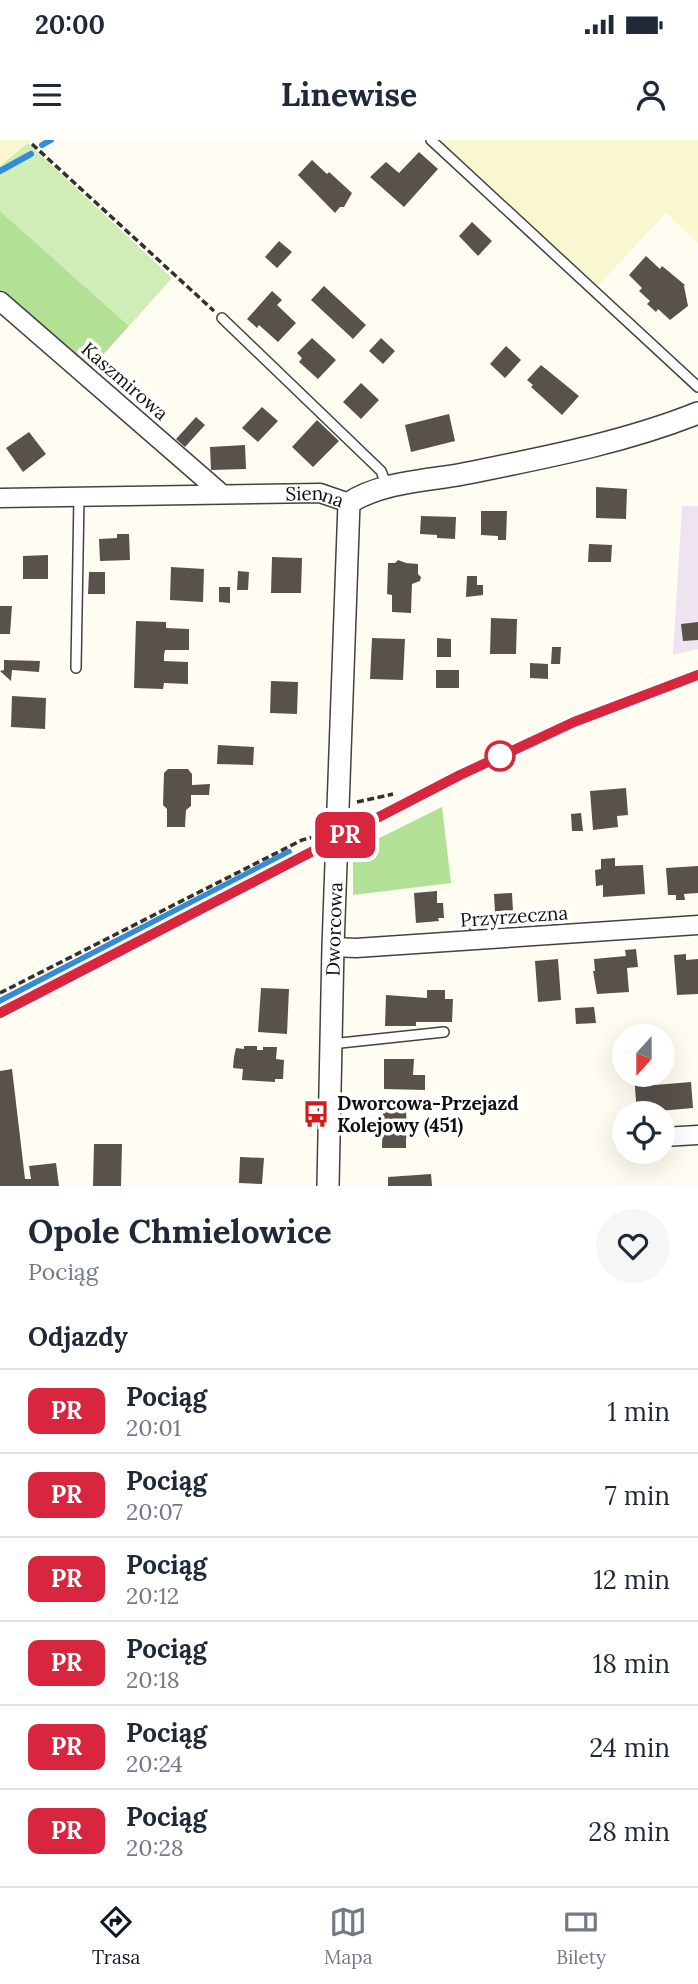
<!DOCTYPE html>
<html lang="pl">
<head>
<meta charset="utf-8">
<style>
	:root { --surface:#fff; --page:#f6f6f7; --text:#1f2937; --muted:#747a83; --line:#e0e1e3; --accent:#111827 }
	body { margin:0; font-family:Lora,serif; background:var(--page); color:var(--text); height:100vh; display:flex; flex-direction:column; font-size:26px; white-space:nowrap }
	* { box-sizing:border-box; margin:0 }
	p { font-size:23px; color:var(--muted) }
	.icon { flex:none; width:38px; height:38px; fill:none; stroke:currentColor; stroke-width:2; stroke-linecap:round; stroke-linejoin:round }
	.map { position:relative; height:1046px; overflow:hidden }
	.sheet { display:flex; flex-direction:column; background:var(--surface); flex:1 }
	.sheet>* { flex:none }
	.badge { padding:0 14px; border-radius:10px; font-size:24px; line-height:46px }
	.needle { width:46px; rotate:201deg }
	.tools { position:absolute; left:612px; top:884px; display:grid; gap:14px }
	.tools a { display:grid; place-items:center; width:63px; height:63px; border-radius:50%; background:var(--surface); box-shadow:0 7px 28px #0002; font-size:35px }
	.map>.badge { position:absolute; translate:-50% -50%; box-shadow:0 0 0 4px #fff }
	h2 { padding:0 28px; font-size:26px; line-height:63px }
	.round { display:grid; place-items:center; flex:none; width:74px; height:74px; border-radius:37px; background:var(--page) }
	.head { display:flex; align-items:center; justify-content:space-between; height:119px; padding:0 28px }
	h1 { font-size:33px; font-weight:700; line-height:52px }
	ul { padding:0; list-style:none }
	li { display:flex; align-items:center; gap:21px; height:84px; padding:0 28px; border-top:2px solid var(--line) }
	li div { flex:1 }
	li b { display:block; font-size:26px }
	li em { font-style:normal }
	li .badge { min-width:77px; font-weight:700; text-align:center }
	.status { display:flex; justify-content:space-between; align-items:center; height:49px; padding:0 35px; background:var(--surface); direction:ltr }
	.status svg { height:19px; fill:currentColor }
	header { display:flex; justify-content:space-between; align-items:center; height:91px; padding:0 28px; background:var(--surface); font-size:32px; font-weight:700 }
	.dock { display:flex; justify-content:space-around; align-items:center; height:98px; border-top:2px solid var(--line); background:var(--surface); font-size:19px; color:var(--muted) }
	.dock a { display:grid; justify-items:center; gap:4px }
	.dock .selected { color:var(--accent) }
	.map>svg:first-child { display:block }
</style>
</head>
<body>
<div class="status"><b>20:00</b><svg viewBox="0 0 49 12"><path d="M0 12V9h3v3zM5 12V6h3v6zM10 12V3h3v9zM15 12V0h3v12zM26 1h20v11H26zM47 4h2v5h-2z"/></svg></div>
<header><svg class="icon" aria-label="menu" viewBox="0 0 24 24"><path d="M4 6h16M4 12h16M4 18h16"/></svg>Linewise<svg class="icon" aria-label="person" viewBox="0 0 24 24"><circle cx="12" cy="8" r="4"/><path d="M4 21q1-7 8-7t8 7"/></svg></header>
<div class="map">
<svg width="698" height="1046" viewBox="0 0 698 1046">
	<rect width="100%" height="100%" fill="#fffdf2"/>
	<!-- industrial -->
	<path fill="#eee3ee" d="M 682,366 L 698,366 L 698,509 L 673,515 Z"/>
	<!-- farmland -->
	<path fill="#f8f7cf" d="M 0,0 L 32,0 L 0,26 Z
		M 437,0 L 698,0 L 698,103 L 666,73 L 598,146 Z"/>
	<!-- green -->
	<path fill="#d0edb7" d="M 28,3 L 172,138 L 129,186 L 0,71 L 0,26 Z"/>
	<!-- forest -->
	<path fill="#b2e095" d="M 0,71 L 129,186 L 91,228 L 0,153 Z
		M 442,667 L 451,743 L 353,755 L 353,711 Z"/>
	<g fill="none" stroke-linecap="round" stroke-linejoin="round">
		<!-- stream -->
		<path stroke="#328cd8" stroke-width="6" d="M 42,5 L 51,0
			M 0,31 L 31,14
			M 0,861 L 289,712"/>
	</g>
	<!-- building -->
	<path fill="#59514b" d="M 419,12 L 438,29 L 404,67 L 370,37 L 386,22 L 399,33 Z
		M 312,20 L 327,34 L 329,32 L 352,53 L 344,67 L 340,67 L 335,73 L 298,35 Z
		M 472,82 L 492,101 L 478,116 L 459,96 Z
		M 279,101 L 292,112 L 277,128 L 265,117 Z
		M 646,116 L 660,129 L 662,126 L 685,145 L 684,146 L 688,166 L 670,180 L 658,169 L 656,172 L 647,164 L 650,161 L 639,151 L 642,148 L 629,135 Z
		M 324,146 L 366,185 L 353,199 L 311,160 Z
		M 272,151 L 282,160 L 277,165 L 296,183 L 278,202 L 259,185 L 257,188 L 247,179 Z
		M 312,198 L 336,220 L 318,239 L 299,222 L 302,218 L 297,213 Z
		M 381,198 L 395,211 L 383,224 L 369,211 Z
		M 506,206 L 521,220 L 505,238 L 490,224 Z
		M 541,225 L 579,256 L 562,275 L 531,247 L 533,245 L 527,240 Z
		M 361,243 L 379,260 L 361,279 L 343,262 Z
		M 262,267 L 278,281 L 258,302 L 242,288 Z
		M 449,274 L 455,301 L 411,312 L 405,285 Z
		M 196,277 L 205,285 L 185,307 L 176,299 Z
		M 317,280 L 339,301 L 313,327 L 292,307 Z
		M 29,292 L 46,314 L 23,332 L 6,308 Z
		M 245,305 L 246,329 L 211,330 L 210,307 Z
		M 596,347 L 627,349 L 626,379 L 596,378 Z
		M 481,371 L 507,371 L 506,400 L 498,400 L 498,396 L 481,395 Z
		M 421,376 L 456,377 L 455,399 L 437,398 L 437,395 L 420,394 Z
		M 117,394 L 129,394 L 130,420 L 100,421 L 99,399 L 117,398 Z
		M 589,404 L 612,405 L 611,422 L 588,422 Z
		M 48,415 L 48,439 L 23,439 L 23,416 Z
		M 272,417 L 302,418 L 301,453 L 271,453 Z
		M 398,420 L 406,423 L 418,424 L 418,434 L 421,437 L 420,441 L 412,444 L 411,473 L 392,472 L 392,455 L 387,454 L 388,423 L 395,423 Z
		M 171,427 L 204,429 L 203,462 L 170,460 Z
		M 238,431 L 249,432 L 248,450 L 237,450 Z
		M 89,432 L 105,432 L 105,454 L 88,454 Z
		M 467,436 L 477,436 L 477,445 L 483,445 L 483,455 L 466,457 Z
		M 219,447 L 230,447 L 230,463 L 219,462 Z
		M 0,466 L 12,466 L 10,494 L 0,494 Z
		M 491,478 L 517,479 L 516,514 L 490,514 Z
		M 136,481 L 166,482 L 166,488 L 189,489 L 189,510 L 165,510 L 164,515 L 164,521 L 188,522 L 188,544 L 164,543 L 163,549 L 134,548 Z
		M 698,482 L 698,500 L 683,501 L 681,484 Z
		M 372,498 L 405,499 L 403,540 L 370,539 Z
		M 437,498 L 451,499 L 451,517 L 437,517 Z
		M 552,507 L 561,507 L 560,524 L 551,524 Z
		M 4,520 L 40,521 L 39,532 L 12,530 L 11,541 L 0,531 L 4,530 Z
		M 530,523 L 548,524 L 548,539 L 530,538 Z
		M 436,530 L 459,530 L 459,548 L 436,548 Z
		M 271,541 L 298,542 L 297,574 L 270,573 Z
		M 12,556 L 46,558 L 45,589 L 11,587 Z
		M 218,605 L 254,607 L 253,625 L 217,624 Z
		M 168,629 L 188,629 L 192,634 L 192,645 L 210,644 L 209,655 L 191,655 L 191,666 L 186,670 L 185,687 L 167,687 L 167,669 L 163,665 L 164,633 Z
		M 626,648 L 628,675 L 617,676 L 618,687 L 593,690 L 590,651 Z
		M 581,673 L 583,691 L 572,691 L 571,674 Z
		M 615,718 L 615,726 L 643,725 L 645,754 L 603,757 L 603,745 L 596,746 L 595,730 L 601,729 L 601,719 Z
		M 698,726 L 698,753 L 684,754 L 685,760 L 676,760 L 676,755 L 668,755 L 666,728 Z
		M 437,751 L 437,763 L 443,763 L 444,778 L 438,778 L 439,781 L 416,783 L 414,753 Z
		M 512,753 L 513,771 L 495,772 L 494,754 Z
		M 489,774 L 490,792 L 469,794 L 468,776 Z
		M 636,809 L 638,827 L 627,828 L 629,852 L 597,854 L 593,831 L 595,831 L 594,819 L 626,816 L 625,810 Z
		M 686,814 L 686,820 L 698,819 L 698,854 L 677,855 L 674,815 Z
		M 558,819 L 561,860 L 538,862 L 535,821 Z
		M 261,848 L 289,849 L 287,894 L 258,892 Z
		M 427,850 L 445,850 L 445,859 L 453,859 L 452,882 L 416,882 L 416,886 L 385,886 L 386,855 L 427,858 Z
		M 594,867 L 596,883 L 576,884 L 575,868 Z
		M 244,906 L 257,906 L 257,910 L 263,910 L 263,907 L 277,907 L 276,919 L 284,920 L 283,939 L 275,939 L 275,942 L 242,940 L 243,929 L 233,928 L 234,917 L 236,908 L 244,909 Z
		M 384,919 L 414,919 L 413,935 L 425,935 L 425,950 L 384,949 Z
		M 12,929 L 25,1039 L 31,1039 L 29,1026 L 56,1023 L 59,1046 L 0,1046 L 0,931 Z
		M 654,934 L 655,945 L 691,942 L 693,968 L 637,973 L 634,935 Z
		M 383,970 L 406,971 L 407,989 L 416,989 L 415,998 L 406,998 L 406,1008 L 382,1008 Z
		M 94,1004 L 122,1004 L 121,1046 L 93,1046 Z
		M 240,1017 L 264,1018 L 262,1044 L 239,1043 Z
		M 431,1034 L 432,1046 L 388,1046 L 388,1037 Z"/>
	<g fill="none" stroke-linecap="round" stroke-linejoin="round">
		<defs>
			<path id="service" d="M 431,0 L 698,247
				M 222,178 L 381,331 L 387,346
				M 76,528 L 79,357
				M 331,904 L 444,892"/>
			<g id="minor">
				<path d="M 0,161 L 222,354"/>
				<path id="s1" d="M 0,358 L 320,353 L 349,363"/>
				<path d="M 333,807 L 356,808 L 698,785"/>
				<path d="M 663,997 L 698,995"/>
				<path d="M 624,1000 L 625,1000"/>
			</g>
			<g id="tertiary">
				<path id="s2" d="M 328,1046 L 333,807 L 349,363 C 381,342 425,341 463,334 C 542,318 623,303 698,273"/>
			</g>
		</defs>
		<!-- service casing -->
		<use href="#service" stroke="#424242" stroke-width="12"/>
		<!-- minor casing -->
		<use href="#minor" stroke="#424242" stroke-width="21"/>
		<!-- tertiary casing -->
		<use href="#tertiary" stroke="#424242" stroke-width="24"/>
		<!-- path -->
		<path stroke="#313131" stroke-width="3.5" stroke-dasharray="7 3.5" stroke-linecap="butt" d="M 32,4 L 214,171
			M 357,662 L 393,654
			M 0,853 L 302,700 L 318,696"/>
		<!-- service -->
		<use href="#service" stroke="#fff" stroke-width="9"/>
		<!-- minor -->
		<use href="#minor" stroke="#fff" stroke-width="18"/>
		<!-- tertiary -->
		<use href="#tertiary" stroke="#fff" stroke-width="21"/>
		<!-- rail -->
		<path stroke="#cc1d1b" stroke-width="5" d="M 0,873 L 460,635 L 577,581 L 698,535"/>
	</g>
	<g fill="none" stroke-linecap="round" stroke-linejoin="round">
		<defs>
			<path id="line" d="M 0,873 L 460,635 L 574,582 L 698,535"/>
		</defs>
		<!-- line casing -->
		<use href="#line" stroke="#fff" stroke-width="16"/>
		<!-- line -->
		<use href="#line" stroke="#d7263d" stroke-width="10"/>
	</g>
	<!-- icons -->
	<defs>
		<symbol id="bus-bare" viewBox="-9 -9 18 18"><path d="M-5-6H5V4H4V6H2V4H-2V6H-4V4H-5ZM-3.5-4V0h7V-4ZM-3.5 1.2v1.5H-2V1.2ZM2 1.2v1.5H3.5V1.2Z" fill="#cc1d1b" stroke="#fff" stroke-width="2.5" paint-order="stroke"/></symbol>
	</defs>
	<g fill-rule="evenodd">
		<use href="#bus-bare" x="297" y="955" width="38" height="38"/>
	</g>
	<!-- markers -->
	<circle fill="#fff" stroke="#d7263d" stroke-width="3.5" cx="500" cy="616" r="14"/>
	<g text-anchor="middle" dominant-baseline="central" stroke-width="7" stroke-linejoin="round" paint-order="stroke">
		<!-- street labels -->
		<g font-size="19" fill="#0f0f0f" stroke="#fff">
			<text transform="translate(125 241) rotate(41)">Kaszmirowa</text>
			<text stroke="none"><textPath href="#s1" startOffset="315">Sienna</textPath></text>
			<text transform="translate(514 776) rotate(-4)">Przyrzeczna</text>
			<text stroke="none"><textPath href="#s2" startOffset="257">Dworcowa</textPath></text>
		</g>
		<!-- poi labels -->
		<g font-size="19" font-weight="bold" fill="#0f0f0f" stroke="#fff" text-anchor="start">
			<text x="337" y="963">Dworcowa-Przejazd<tspan x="337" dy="22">Kolejowy (451)</tspan></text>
		</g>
	</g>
</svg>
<div class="tools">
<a><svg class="needle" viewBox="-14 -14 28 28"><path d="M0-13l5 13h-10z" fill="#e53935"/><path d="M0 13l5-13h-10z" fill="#747a83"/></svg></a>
<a><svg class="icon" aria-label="locate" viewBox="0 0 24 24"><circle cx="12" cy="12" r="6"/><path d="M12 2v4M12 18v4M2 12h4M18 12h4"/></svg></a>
</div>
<b class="badge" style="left:345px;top:695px;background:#d7263d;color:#fff">PR</b>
</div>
<section class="sheet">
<div class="head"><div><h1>Opole Chmielowice</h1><p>Pociąg</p></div><a class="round"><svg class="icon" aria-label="heart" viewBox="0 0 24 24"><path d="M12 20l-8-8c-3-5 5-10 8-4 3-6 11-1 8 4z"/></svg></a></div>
<h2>Odjazdy</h2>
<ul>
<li><span class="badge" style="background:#d7263d;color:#fff">PR</span><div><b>Pociąg</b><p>20:01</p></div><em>1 min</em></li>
<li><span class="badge" style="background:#d7263d;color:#fff">PR</span><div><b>Pociąg</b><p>20:07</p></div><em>7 min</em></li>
<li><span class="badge" style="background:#d7263d;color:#fff">PR</span><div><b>Pociąg</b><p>20:12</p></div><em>12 min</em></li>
<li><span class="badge" style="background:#d7263d;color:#fff">PR</span><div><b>Pociąg</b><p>20:18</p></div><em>18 min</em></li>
<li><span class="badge" style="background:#d7263d;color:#fff">PR</span><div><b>Pociąg</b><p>20:24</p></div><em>24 min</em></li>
<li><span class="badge" style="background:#d7263d;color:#fff">PR</span><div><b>Pociąg</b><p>20:28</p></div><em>28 min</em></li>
</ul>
</section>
<nav class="dock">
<a class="selected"><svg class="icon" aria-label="directions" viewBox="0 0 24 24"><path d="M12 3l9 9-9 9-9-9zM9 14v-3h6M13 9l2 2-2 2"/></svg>Trasa</a>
<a><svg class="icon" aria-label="map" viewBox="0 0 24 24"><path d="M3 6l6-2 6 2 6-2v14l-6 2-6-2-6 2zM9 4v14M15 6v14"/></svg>Mapa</a>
<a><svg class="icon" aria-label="tickets" viewBox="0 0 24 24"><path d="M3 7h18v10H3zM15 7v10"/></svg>Bilety</a>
</nav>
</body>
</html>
